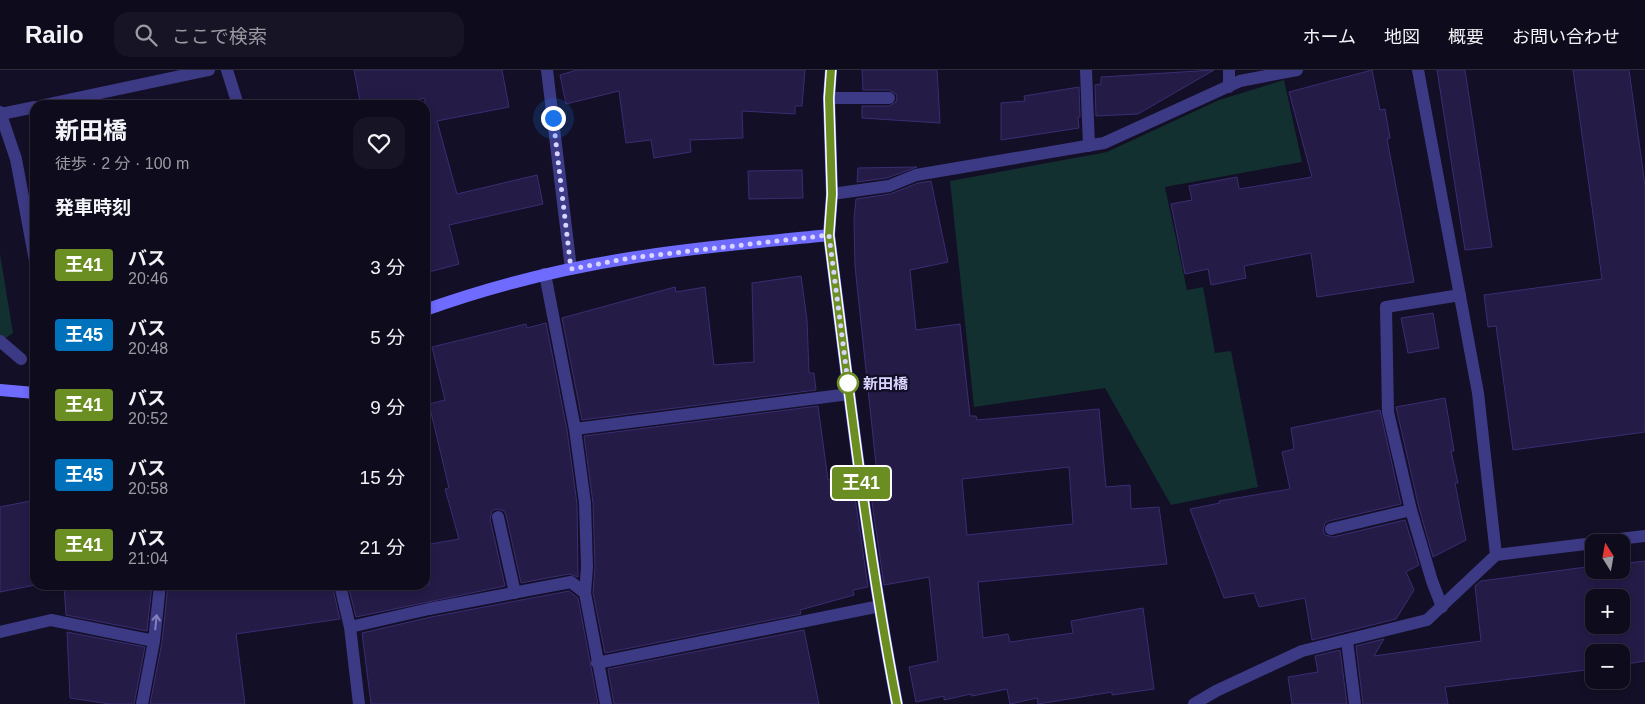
<!DOCTYPE html>
<html lang="ja">
<head>
<meta charset="utf-8">
<style>
	:root { --surface:#0e0b1c; --page:#171425; --text:#f1f3f6; --muted:#9b9ba3; --line:#2e2b3b }
	body { margin:0; font-family:Arial,"Noto Sans JP",sans-serif; background:var(--page); color:var(--text); height:100vh; display:flex; flex-direction:column; font-size:19px; white-space:nowrap }
	* { box-sizing:border-box; margin:0 }
	p { font-size:16px; color:var(--muted) }
	.icon { flex:none; width:28px; height:28px; fill:none; stroke:currentColor; stroke-width:2; stroke-linecap:round; stroke-linejoin:round }
	.map { position:relative; flex:1; overflow:hidden }
	.details { position:absolute; left:30px; top:30px; width:400px; height:490px; display:flex; flex-direction:column; background:var(--surface); border-radius:15px; box-shadow:0 2px 8px #0003,0 0 0 1px var(--line) }
	.details>* { flex:none }
	.badge { padding:0 10px; border-radius:4px; font-size:18px; line-height:32px }
	.needle { width:32px; rotate:349deg }
	.buttons { position:absolute; left:1585px; top:464px; display:grid; gap:10px }
	.buttons a { display:grid; place-items:center; width:45px; height:45px; border-radius:10px; background:var(--surface); box-shadow:0 2px 8px #0003,0 0 0 1px var(--line); font-size:25px }
	.you { position:absolute; width:25px; height:25px; margin:-12px; border:4px solid #fff; border-radius:50%; background:#1a73e8; box-shadow:0 0 0 8px #1a73e833 }
	.map>.badge { position:absolute; translate:-50% -50%; box-shadow:0 0 0 2px #fff }
	h2 { padding:0 25px; font-size:19px; line-height:45px }
	.round { display:grid; place-items:center; flex:none; width:52px; height:52px; border-radius:15px; background:var(--page) }
	.head { display:flex; align-items:center; justify-content:space-between; height:85px; padding:0 25px }
	h1 { font-size:24px; font-weight:700; line-height:38px }
	ul { padding:0; list-style:none }
	li { display:flex; align-items:center; gap:15px; height:70px; padding:0 25px }
	li div { flex:1 }
	li b { display:block; font-size:19px }
	li em { font-style:normal }
	li .badge { min-width:55px; font-weight:700; text-align:center }
	header { display:flex; align-items:center; gap:30px; box-sizing:border-box; height:70px; padding:0 25px; background:var(--surface); border-bottom:1px solid var(--line) }
	header strong { font-size:24px }
	nav { display:flex; gap:28px; margin-inline-start:auto; font-size:18px }
	.search { width:350px; height:45px; background:var(--page); display:flex; align-items:center; gap:12px; box-sizing:border-box; padding:0 18px; border-radius:15px; color:var(--muted); font-size:19px }
	.map>svg:first-child { display:block }
</style>
</head>
<body>
<header>
<strong>Railo</strong>
<div class="search"><svg class="icon" aria-label="search" viewBox="0 0 24 24"><circle cx="10" cy="10" r="6"/><path d="M15 15l6 6"/></svg>ここで検索</div>
<nav><a>ホーム</a><a>地図</a><a>概要</a><a>お問い合わせ</a></nav>
</header>
<div class="map">
<svg width="1645" height="634" viewBox="0 0 1645 634">
	<rect width="100%" height="100%" fill="#130f26"/>
	<!-- green -->
	<path fill="#12302f" d="M 1284,10 L 1302,92 L 1165,117 L 1187,220 L 1203,217 L 1215,283 L 1231,281 L 1258,417 L 1171,435 L 1105,318 L 974,337 L 950,111 L 1107,82 L 1219,30 Z
		M 0,184 L 13,263 L 0,272 Z"/>
	<!-- building -->
	<path fill="#241b47" stroke="#3b2d73" fill-rule="evenodd" d="M 354,0 L 502,0 L 509,37 L 437,51 L 457,124 L 537,105 L 543,134 L 449,155 L 459,194 L 425,203 L 425,28 L 389,35 L 370,35 L 360,31 Z
		M 577,0 L 805,0 L 802,36 L 795,36 L 795,44 L 742,41 L 743,68 L 690,70 L 691,82 L 654,88 L 651,70 L 626,73 L 619,21 L 566,34 L 560,5 Z
		M 862,0 L 937,0 L 940,53 L 862,48 L 862,36 L 889,36 L 896,32 L 897,28 L 896,24 L 889,20 L 863,20 Z
		M 1214,0 L 1138,44 L 1096,46 L 1095,15 L 1101,14 L 1101,7 Z
		M 1372,0 L 1380,40 L 1385,39 L 1390,68 L 1387,69 L 1414,212 L 1317,227 L 1311,183 L 1244,196 L 1246,208 L 1211,215 L 1208,199 L 1185,204 L 1171,134 L 1192,130 L 1189,116 L 1237,107 L 1239,119 L 1312,107 L 1289,22 Z
		M 1437,0 L 1465,0 L 1492,177 L 1465,180 Z
		M 1573,0 L 1629,0 L 1645,115 L 1645,362 L 1513,380 L 1496,256 L 1488,257 L 1484,225 L 1602,209 Z
		M 1079,17 L 1080,47 L 1078,47 L 1079,58 L 1001,70 L 1001,33 L 1025,31 L 1024,26 Z
		M 917,97 L 887,108 L 857,112 L 858,98 Z
		M 802,100 L 803,128 L 749,129 L 748,101 Z
		M 931,111 L 948,192 L 910,200 L 916,260 L 960,254 L 970,346 L 976,346 L 977,350 L 1099,339 L 1106,417 L 1130,415 L 1131,439 L 1159,437 L 1167,494 L 978,512 L 983,568 L 1008,564 L 1010,572 L 1073,563 L 1071,551 L 1143,538 L 1154,619 L 1112,625 L 1112,622 L 1038,634 L 1037,628 L 1010,634 L 1007,619 L 972,626 L 971,624 L 944,630 L 944,626 L 916,632 L 909,597 L 938,591 L 929,507 L 884,515 L 868,405 L 877,404 L 855,196 L 854,149 L 856,129 L 890,124 L 918,113 ZM 1069,397 L 1073,454 L 967,465 L 962,409 Z
		M 801,206 L 807,250 L 809,303 L 814,303 L 816,320 L 582,350 L 562,248 L 675,217 L 676,222 L 705,217 L 714,295 L 754,292 L 752,213 Z
		M 1433,243 L 1439,278 L 1408,283 L 1401,248 Z
		M 546,253 L 567,360 L 577,434 L 578,507 L 569,504 L 521,513 L 506,445 L 504,441 L 497,439 L 492,441 L 490,449 L 505,516 L 356,547 L 348,515 L 430,515 L 425,475 L 459,469 L 445,419 L 449,418 L 429,334 L 445,330 L 432,277 L 526,254 L 527,258 Z
		M 1445,328 L 1454,381 L 1451,381 L 1458,413 L 1455,413 L 1466,470 L 1433,487 L 1419,438 L 1396,337 Z
		M 818,336 L 828,410 L 852,407 L 868,517 L 853,520 L 854,525 L 800,540 L 801,544 L 605,583 L 593,523 L 595,497 L 593,433 L 584,366 Z
		M 1380,340 L 1401,434 L 1329,451 L 1325,453 L 1323,460 L 1325,465 L 1333,467 L 1405,450 L 1419,495 L 1406,502 L 1414,520 L 1396,549 L 1312,570 L 1305,528 L 1259,537 L 1254,523 L 1224,528 L 1190,439 L 1220,433 L 1219,431 L 1290,419 L 1282,382 L 1294,379 L 1291,358 Z
		M 35,430 L 35,515 L 0,522 L 0,437 Z
		M 1645,491 L 1645,591 L 1621,595 L 1621,582 L 1594,582 L 1594,599 L 1445,617 L 1448,634 L 1363,634 L 1356,576 L 1384,569 L 1374,586 L 1481,571 L 1475,516 L 1481,511 L 1594,496 L 1594,500 L 1621,500 L 1621,494 ZM 1594,528 L 1621,528 L 1621,555 L 1594,555 Z
		M 64,515 L 152,515 L 147,561 L 66,545 Z
		M 168,515 L 332,515 L 340,549 L 236,564 L 245,634 L 150,634 L 162,572 Z
		M 569,521 L 578,528 L 598,634 L 371,634 L 362,563 L 431,547 Z
		M 804,560 L 819,634 L 614,634 L 608,599 Z
		M 67,562 L 145,577 L 134,634 L 110,634 L 70,628 Z
		M 1340,580 L 1347,634 L 1292,634 L 1288,607 L 1318,602 L 1315,586 Z"/>
	<g fill="none" stroke-linecap="round" stroke-linejoin="round">
		<!-- lane -->
		<path stroke="#3d3a85" stroke-width="12" d="M 227,0 L 238,35
			M 547,0 L 571,199
			M 1086,0 L 1089,76
			M 1229,0 L 1229,17
			M 829,28 L 889,28
			M 44,35 L 209,0
			M 1,44 L 35,37
			M 832,124 L 889,116 L 916,105 L 1104,73 L 1240,11 L 1297,0
			M 545,204 L 575,359 L 585,433 L 587,497 L 585,523 L 606,634
			M 575,359 L 849,324
			M 498,447 L 515,523
			M 1331,459 L 1411,440
			M 340,515 L 350,557 L 359,634
			M 1442,537 L 1432,511 L 1411,440 L 1388,342 L 1386,237 L 1460,225
			M 350,557 L 429,539 L 571,512 L 585,523
			M 0,562 L 51,550 L 154,571
			M 1347,571 L 1355,634
			M 597,593 L 880,536
			M 142,634 L 154,571 L 160,515"/>
		<!-- street -->
		<path stroke="#3d3a85" stroke-width="12" d="M 1418,0 L 1478,323 L 1496,485
			M 0,42 L 16,89 L 35,191
			M 0,271 L 21,289
			M 1594,472 L 1645,466
			M 1194,634 L 1216,621 L 1302,581 L 1427,550 L 1496,485 L 1594,473"/>
		<!-- secondary -->
		<path stroke="#6f6bff" stroke-width="12" d="M 831,0 L 829,28 L 832,124 L 829,165 C 849,321 867,479 897,634
			M 425,240 C 492,216 560,199 630,188 C 696,177 763,172 829,165
			M 0,320 L 35,323"/>
	</g>
	<!-- one-way arrows -->
	<defs><path id="oneway-shaft" d="M-6 0H5M1.5-3L5.5 0L1.5 3" fill="none" stroke-width="1.6" stroke-linecap="round" stroke-linejoin="round" transform="scale(1.25)"/></defs>
	<use stroke="#837fbc" href="#oneway-shaft" transform="translate(156 552) rotate(-84)"/>
	<g fill="none" stroke-linecap="round" stroke-linejoin="round">
		<defs>
			<path id="line" d="M 831,0 L 829,28 L 832,124 L 829,165 C 849,321 867,479 897,634"/>
		</defs>
		<!-- line casing -->
		<use href="#line" stroke="#fff" stroke-width="11"/>
		<!-- line -->
		<use href="#line" stroke="#6b8e23" stroke-width="8"/>
		<!-- walk -->
		<path stroke="#d9d4ff" stroke-width="5" stroke-dasharray="0 9" d="M 553,48 L 571,199 L 630,188 L 829,165 L 848,313"/>
	</g>
	<!-- markers -->
	<circle fill="#fff" stroke="#6b8e23" stroke-width="2.5" cx="848" cy="313" r="10"/>
	<g text-anchor="middle" dominant-baseline="central" stroke-width="4.5" stroke-linejoin="round" paint-order="stroke">
		<!-- stop labels -->
		<g font-size="15" font-weight="bold" fill="#d9d4ff" stroke="#130f26" text-anchor="start">
			<text x="863" y="313">新田橋</text>
		</g>
	</g>
</svg>
<div class="buttons">
<a><svg class="needle" viewBox="-14 -14 28 28"><path d="M0-13l5 13h-10z" fill="#e53935"/><path d="M0 13l5-13h-10z" fill="#9b9ba3"/></svg></a>
<a>+</a>
<a>−</a>
</div>
<div class="you" style="left:553px;top:48px"></div>
<b class="badge" style="left:861px;top:413px;background:#6b8e23;color:#fff">王41</b>
<section class="details">
<div class="head"><div><h1>新田橋</h1><p>徒歩 · 2 分 · 100 m</p></div><a class="round"><svg class="icon" aria-label="heart" viewBox="0 0 24 24"><path d="M12 20l-8-8c-3-5 5-10 8-4 3-6 11-1 8 4z"/></svg></a></div>
<h2>発車時刻</h2>
<ul>
<li><span class="badge" style="background:#6b8e23;color:#fff">王41</span><div><b>バス</b><p>20:46</p></div><em>3 分</em></li>
<li><span class="badge" style="background:#0072bc;color:#fff">王45</span><div><b>バス</b><p>20:48</p></div><em>5 分</em></li>
<li><span class="badge" style="background:#6b8e23;color:#fff">王41</span><div><b>バス</b><p>20:52</p></div><em>9 分</em></li>
<li><span class="badge" style="background:#0072bc;color:#fff">王45</span><div><b>バス</b><p>20:58</p></div><em>15 分</em></li>
<li><span class="badge" style="background:#6b8e23;color:#fff">王41</span><div><b>バス</b><p>21:04</p></div><em>21 分</em></li>
</ul>
</section>
</div>
</body>
</html>
